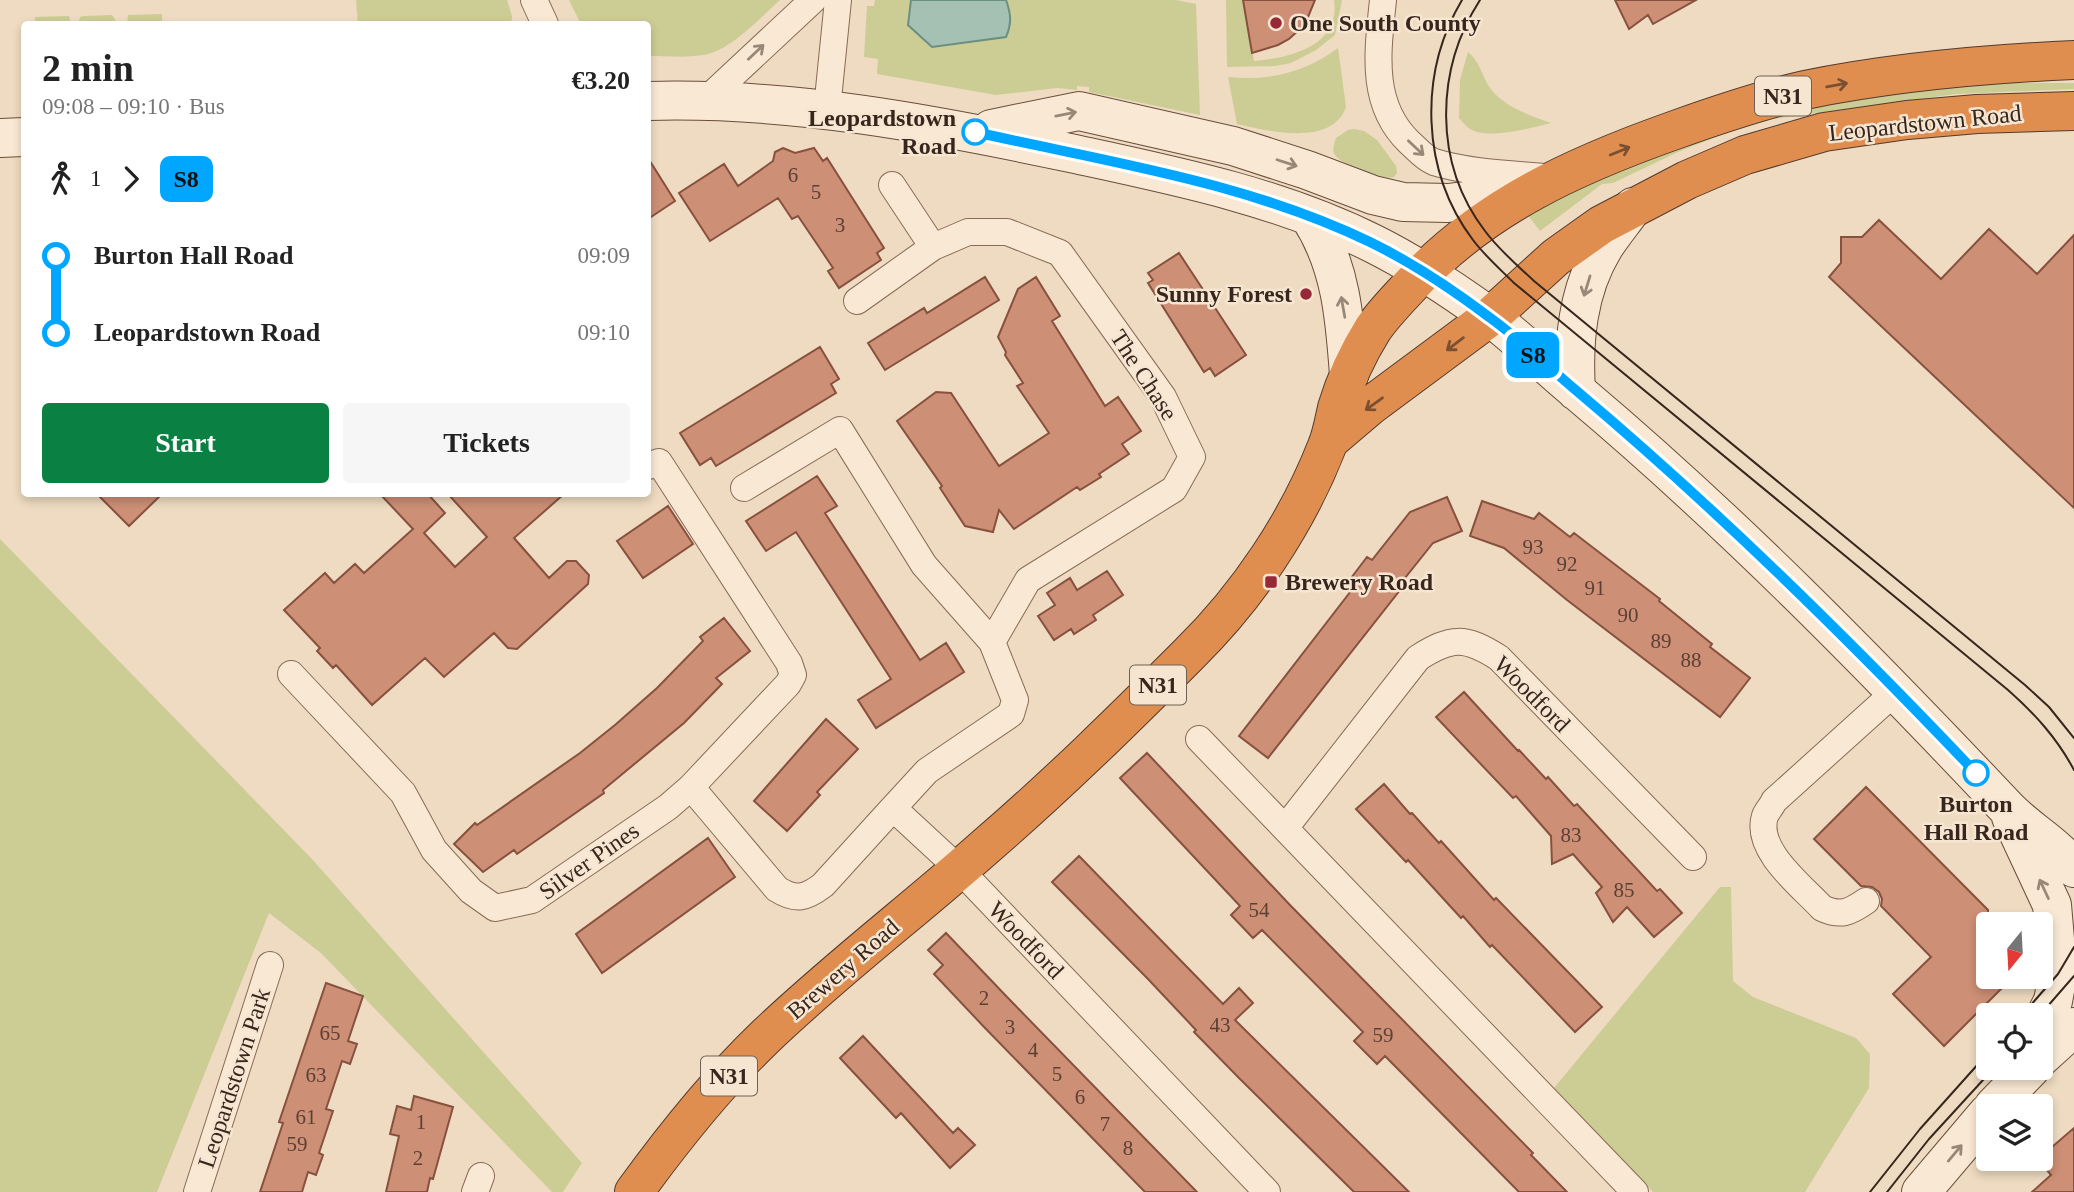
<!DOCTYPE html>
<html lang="en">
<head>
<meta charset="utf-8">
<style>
	:root { --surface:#fff; --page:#f6f6f6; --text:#222; --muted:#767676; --accent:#0b8043 }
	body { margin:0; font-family:"Times New Roman",serif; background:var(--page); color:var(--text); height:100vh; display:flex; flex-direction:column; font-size:26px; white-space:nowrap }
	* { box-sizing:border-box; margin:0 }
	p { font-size:23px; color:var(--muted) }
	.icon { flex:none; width:38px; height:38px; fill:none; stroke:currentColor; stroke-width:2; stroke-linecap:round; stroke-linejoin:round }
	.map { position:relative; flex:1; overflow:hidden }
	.side { position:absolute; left:21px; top:21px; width:630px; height:476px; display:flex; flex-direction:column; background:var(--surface); border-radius:7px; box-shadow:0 4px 10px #0003 }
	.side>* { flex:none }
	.badge { padding:0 14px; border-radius:10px; font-size:24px; line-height:46px }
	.needle { width:46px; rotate:198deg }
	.controls { position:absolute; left:1976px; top:912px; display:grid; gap:14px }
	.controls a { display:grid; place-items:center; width:77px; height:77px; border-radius:7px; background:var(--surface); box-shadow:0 4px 10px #0003; font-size:35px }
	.map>.badge { position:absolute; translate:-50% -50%; box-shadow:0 0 0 4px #fff }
	.legs { display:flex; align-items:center; gap:10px; height:77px; padding:0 21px; font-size:23px }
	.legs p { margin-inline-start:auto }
	.summary { display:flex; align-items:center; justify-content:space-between; height:119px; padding:0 21px }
	h1 { font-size:38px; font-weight:700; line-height:52px }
	.cta { display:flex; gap:14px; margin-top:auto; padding:14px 21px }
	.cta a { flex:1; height:80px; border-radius:7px; background:var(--accent); color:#fff; font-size:28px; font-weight:700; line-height:80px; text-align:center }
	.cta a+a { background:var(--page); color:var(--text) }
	ul { padding:0 21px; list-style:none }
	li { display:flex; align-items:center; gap:24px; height:77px; font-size:26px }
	li i { display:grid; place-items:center; width:10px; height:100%; margin:0 9px; background:currentColor }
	li i::after { content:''; width:18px; height:18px; margin:-9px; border:5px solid; border-radius:50%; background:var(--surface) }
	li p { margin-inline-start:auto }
	li:first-child i { background:linear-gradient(#0000 50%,currentColor 0) }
	li:last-child i { background:linear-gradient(currentColor 50%,#0000 0) }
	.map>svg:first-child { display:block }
</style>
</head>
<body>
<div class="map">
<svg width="2074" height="1192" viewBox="0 0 2074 1192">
	<rect width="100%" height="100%" fill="#eedbc1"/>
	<!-- green -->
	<path fill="#cccc95" d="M 356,0 L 507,0 L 512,16 L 511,24 L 358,24 Z
		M 569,0 L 780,0 C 761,17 729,52 703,55 C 686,58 666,56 648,56 L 648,24 L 581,24 Z
		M 875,0 L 1176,0 L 1196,4 L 1200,115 L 1089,92 L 1089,87 L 1077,86 L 1077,90 L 1057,88 L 996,95 L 877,74 L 878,59 L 864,57 L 867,6 L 874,6 Z
		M 1226,0 L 1243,0 L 1254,61 C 1290,58 1341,46 1334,0 L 1342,0 L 1335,35 L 1316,50 L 1291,63 L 1275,66 L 1227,67 Z
		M 162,14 L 162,24 L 78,24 L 80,17 L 84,16 L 112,15 L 118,24 L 127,24 L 128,15 Z
		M 69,16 L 71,24 L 35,24 L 35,17 Z
		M 1338,48 L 1346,107 C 1332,147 1267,131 1237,124 L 1228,77 C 1269,81 1304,73 1338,48 Z
		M 1468,52 C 1479,61 1481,72 1488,85 C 1501,106 1529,115 1551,123 C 1531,128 1498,137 1477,132 C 1469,130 1464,124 1459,118 L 1460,80 Z
		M 2011,83 L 2074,83 L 2074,89 L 1956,94 L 1773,119 L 1720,135 L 1678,152 L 1613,183 L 1602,184 L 1540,231 L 1524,210 L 1676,140 L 1876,89 Z
		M 1354,129 L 1364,131 L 1377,140 L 1396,166 L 1397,173 L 1394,177 C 1384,181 1341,165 1335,155 C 1332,150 1334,144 1336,138 L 1348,130 Z
		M 0,539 L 311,858 L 582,1163 L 563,1192 L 552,1192 L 321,953 L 269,913 L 157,1192 L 0,1192 Z
		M 1720,887 L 1731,887 L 1733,981 L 1753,997 L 1856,1038 L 1870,1054 L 1869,1088 L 1805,1192 L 1653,1192 L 1554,1088 Z"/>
	<!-- water -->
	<path fill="#a4c1b4" stroke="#6b8f81" stroke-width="2" d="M 911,0 L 1006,0 C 1011,14 1012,23 1006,37 L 932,47 L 908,25 Z"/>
	<!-- building -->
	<path fill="#cd8f76" stroke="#87513e" stroke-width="2" d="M 1243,0 L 1315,0 L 1308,17 L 1300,29 L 1289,39 L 1278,45 L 1252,53 Z
		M 1615,0 L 1696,0 L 1653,24 L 1648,15 L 1629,29 Z
		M 783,148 L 795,153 L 814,148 L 823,161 L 827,158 L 884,248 L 877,253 L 881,260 L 839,288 L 828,271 L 833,268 L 821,250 L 798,216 L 792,219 L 778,198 L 710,241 L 679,193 L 724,164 L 738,186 L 773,161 L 775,152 Z
		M 648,158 L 675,201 L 648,219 Z
		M 1879,220 L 1941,279 L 1989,229 L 2037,274 L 2074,235 L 2074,508 L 1829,277 L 1841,263 L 1841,237 L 1862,237 Z
		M 1179,253 L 1246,355 L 1215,376 L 1210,368 L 1204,372 L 1148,283 L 1153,280 L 1148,273 Z
		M 985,277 L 999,300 L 885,370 L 868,343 L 924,308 L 927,313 Z
		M 1036,277 L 1060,316 L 1052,321 L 1105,406 L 1118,397 L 1141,431 L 1122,444 L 1129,454 L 1099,474 L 1101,477 L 1080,490 L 1077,487 L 1014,529 L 999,510 L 993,532 L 965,526 L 940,488 L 942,486 L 897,421 L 936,392 L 951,393 L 999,466 L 1049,433 L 1017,386 L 1023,383 L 1005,355 L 1006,352 L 998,337 L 1018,289 Z
		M 820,347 L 839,379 L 831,384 L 836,393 L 716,466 L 711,458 L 700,465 L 680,433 Z
		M 817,476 L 837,506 L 825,513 L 920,660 L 946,643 L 964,672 L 876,728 L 858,700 L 891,679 L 796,532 L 766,551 L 746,521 Z
		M 97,494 L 162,494 L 129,526 Z
		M 380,494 L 428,494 L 445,513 L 424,533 L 455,567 L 487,537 L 448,494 L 564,494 L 514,538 L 549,578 L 567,561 L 576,561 L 589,575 L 588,584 L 517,649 L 508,648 L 494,633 L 444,677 L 425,658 L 372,705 L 336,665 L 333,668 L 317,651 L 320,648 L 284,610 L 325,573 L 334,583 L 355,564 L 364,573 L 413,529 Z
		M 1447,497 L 1462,531 L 1433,543 L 1401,583 L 1404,585 L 1268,758 L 1239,736 L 1354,587 L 1348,582 L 1367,557 L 1372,560 L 1410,512 Z
		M 1482,501 L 1534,519 L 1539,513 L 1570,537 L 1574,533 L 1660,599 L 1659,601 L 1712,644 L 1710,647 L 1750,678 L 1720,717 L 1567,600 L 1504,548 L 1470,536 Z
		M 668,506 L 693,544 L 643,578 L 617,541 Z
		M 1107,571 L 1123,595 L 1093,615 L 1096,620 L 1074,634 L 1071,629 L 1054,640 L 1038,616 L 1055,605 L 1047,593 L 1070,578 L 1077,590 Z
		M 724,618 L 750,651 L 716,678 L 722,684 L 684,723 L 603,790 L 604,793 L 517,854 L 514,850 L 483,872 L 454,844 L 475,823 L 477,825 L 580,753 L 615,725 L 657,688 L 703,641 L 700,637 Z
		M 1464,692 L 1518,751 L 1519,750 L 1546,779 L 1548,777 L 1574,806 L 1577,804 L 1657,891 L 1660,889 L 1682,913 L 1654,937 L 1627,907 L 1613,922 L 1596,893 L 1602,887 L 1573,854 L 1552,864 L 1551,836 L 1516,796 L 1513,798 L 1436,717 Z
		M 826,719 L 858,749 L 817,792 L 820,795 L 787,831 L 754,801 Z
		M 1147,753 L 1289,904 L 1533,1153 L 1531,1155 L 1567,1192 L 1519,1192 L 1385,1056 L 1377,1064 L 1354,1041 L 1363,1032 L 1262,930 L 1253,938 L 1231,915 L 1240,906 L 1120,778 Z
		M 1384,784 L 1410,814 L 1412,813 L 1439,843 L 1441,841 L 1494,900 L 1496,898 L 1602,1007 L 1575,1032 L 1492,945 L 1490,947 L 1463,916 L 1461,918 L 1408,860 L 1406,862 L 1356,809 Z
		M 1866,787 L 1988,910 L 1988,977 L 2001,989 L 1944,1046 L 1893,994 L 1931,957 L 1881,906 L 1882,899 L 1879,892 L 1872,887 L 1861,886 L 1814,839 Z
		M 708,838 L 735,877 L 602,973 L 576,934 Z
		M 1079,856 L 1223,1004 L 1239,988 L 1253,1003 L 1235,1020 L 1409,1192 L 1354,1192 L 1239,1078 L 1194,1032 L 1196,1030 L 1148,979 L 1052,882 Z
		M 946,933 L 1008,998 L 1197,1192 L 1145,1192 L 985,1028 L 934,974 L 943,965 L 928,950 Z
		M 326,983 L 363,996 L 348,1041 L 357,1044 L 350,1064 L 342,1061 L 326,1109 L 333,1111 L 319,1153 L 323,1155 L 316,1175 L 308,1172 L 302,1192 L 260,1192 L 283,1123 L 279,1122 Z
		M 863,1036 L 953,1133 L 958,1128 L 975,1145 L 950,1168 L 901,1113 L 896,1118 L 840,1058 Z
		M 414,1096 L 453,1107 L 433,1179 L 430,1178 L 427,1192 L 386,1192 L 399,1136 L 390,1134 L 397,1106 L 411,1110 Z
		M 2074,1128 L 2074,1192 L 2032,1192 L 2051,1175 L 2038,1159 Z"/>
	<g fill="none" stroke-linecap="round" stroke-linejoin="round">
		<defs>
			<path id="street" d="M 534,0 L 545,24
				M 1383,0 C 1378,50 1369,103 1409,142 C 1417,149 1424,158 1434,162 C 1473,174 1517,174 1557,178
				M 707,99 L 813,0
				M 827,109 L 838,0
				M 892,185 L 933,247
				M 857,301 L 933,247 L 968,232 L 1007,232 L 1060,253 L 1163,397 L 1192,457 L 1174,489 L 1028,580 L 992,642
				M 648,466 L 659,462 L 789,663 L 793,675 L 788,684 L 691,787 L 777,889 C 796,901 806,898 823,885 L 893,808
				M 744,488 L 840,430 L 924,565 L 992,642 L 1015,700 L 1011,714 L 927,771 L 893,808 L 959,869 L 1267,1192
				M 291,674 L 403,793 L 434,850 L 471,891 L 495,908 L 532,900 L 668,807 L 691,787
				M 1199,739 L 1635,1192
				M 1285,828 L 1418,658 C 1451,637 1465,636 1499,658 L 1693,857
				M 1866,901 C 1850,912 1841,917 1822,908 C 1802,886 1754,850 1765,816 C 1767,811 1772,806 1774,801 L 1896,691
				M 197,1192 L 270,965
				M 475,1192 L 481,1176"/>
			<path id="secondary" d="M 648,101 C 793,97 934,124 1075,154 C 1177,176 1280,197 1374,244 C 1414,264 1453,290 1489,316 C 1520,340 1549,368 1579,393 C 1731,521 1869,662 2005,806 C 2026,829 2054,843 2074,868
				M 991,129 L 1079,111 L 1233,146 L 1307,170 L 1373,195 L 1403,202 L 1448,203 L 1529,193
				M 0,138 L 24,137
				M 1309,216 C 1341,264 1345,319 1349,375
				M 1576,391 C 1573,342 1577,291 1604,247 C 1613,233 1624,220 1633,207
				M 2011,817 L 2052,905 L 2058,974 L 2053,1001 L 2040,1026
				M 2040,1058 L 2074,1027
				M 1994,1106 L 2031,1068
				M 1921,1192 L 1988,1113"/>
			<path id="highway" d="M 1330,440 L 1370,406 L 1490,317 L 1556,257 L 1601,225 L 1687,180 L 1745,155 L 1824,132 L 1907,120 L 1977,114 L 2074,111
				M 634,1192 C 674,1137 716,1084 765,1037 C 835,970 913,911 985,847 C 1056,786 1123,720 1189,654 C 1248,596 1297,523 1327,446 C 1332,434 1334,421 1337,408 C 1345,381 1358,353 1373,329 C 1384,313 1398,299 1411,285 C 1484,206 1576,165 1675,130 C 1717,115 1761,100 1805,90 C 1893,72 1984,64 2074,60"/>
		</defs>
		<!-- street casing -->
		<use href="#street" stroke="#886b58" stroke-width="28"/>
		<!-- secondary casing -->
		<use href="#secondary" stroke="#6a4d3c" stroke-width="40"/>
		<!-- highway casing -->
		<use href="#highway" stroke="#553a2d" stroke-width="40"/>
		<!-- street -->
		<use href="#street" stroke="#f9e9d4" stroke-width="26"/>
		<!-- secondary -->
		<use href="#secondary" stroke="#f9e9d4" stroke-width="38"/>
		<!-- highway -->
		<use href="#highway" stroke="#df8e50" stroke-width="38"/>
		<!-- tram -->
		<path stroke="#37261d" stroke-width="2" d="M 1462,0 C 1418,74 1421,171 1473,240 C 1485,256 1500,269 1514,283 L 2008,690 C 2035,714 2057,738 2074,770
			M 1480,0 C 1435,70 1433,163 1485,231 C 1499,250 1517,265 1534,281 L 2025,685 L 2049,707 L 2074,738
			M 2022,1015 L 2058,974 L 2074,947
			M 2040,1015 L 2074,976
			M 1870,1192 L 1920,1129 L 1988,1053
			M 1887,1192 L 1929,1139 L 1994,1068"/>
	</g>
	<!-- one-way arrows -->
	<defs><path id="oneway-shaft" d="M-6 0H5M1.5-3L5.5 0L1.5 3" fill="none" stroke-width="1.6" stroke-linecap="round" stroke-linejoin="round" transform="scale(1.75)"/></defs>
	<g stroke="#988878">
		<use href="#oneway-shaft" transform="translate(756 52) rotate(-43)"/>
		<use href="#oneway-shaft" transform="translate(1066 114) rotate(-11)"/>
		<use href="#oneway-shaft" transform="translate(1416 148) rotate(43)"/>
		<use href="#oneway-shaft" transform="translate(1287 163) rotate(18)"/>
		<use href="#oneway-shaft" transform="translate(1587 286) rotate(107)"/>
		<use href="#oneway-shaft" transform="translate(1343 307) rotate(-100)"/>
		<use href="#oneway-shaft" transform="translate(2044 889) rotate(-115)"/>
		<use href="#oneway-shaft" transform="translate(1955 1153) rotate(-50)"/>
	</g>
	<g stroke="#7a5031">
		<use href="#oneway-shaft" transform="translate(1837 85) rotate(-10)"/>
		<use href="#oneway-shaft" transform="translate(1620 151) rotate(-22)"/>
		<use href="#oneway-shaft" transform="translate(1455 344) rotate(143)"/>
		<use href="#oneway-shaft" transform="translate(1374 404) rotate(144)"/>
	</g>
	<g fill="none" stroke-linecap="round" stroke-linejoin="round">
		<defs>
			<path id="line-1" d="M 975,132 C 1108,162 1246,182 1370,242 C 1411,262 1452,289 1489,317 C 1520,339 1548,367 1578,392 C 1718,510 1850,640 1976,773"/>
		</defs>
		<!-- line-1 casing -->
		<use href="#line-1" stroke="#fff" stroke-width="16"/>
		<!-- line-1 -->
		<use href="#line-1" stroke="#00a6ff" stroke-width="10"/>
	</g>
	<!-- markers -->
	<g fill="#972837" stroke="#f6e6d1" stroke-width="2.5">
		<circle cx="1276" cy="23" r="7"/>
		<circle cx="1306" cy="294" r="7"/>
		<rect x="1264" y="575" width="14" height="14" rx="3.5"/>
	</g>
	<g fill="#fff" stroke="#00a6ff" stroke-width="3.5">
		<circle cx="975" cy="132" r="12"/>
		<circle cx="1976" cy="773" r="12"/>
	</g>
	<g text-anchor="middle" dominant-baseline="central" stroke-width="5" stroke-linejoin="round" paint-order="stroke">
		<!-- number labels -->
		<g font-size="21" fill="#5c4033">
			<text x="793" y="175">6</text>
			<text x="816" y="192">5</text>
			<text x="840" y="225">3</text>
			<text x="1533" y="547">93</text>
			<text x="1567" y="564">92</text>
			<text x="1595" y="588">91</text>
			<text x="1628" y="615">90</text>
			<text x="1661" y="641">89</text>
			<text x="1691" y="660">88</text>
			<text x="1571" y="835">83</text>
			<text x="1624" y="890">85</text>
			<text x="1259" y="910">54</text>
			<text x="984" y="998">2</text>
			<text x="1220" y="1025">43</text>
			<text x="1010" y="1027">3</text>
			<text x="330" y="1033">65</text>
			<text x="1383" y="1035">59</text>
			<text x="1033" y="1050">4</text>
			<text x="1057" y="1074">5</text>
			<text x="316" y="1075">63</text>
			<text x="1080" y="1097">6</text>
			<text x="306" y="1117">61</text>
			<text x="421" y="1122">1</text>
			<text x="1105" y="1124">7</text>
			<text x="297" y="1144">59</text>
			<text x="1128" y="1148">8</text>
			<text x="418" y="1158">2</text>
		</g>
		<!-- shield labels -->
		<g fill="#f6e6d1" stroke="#706053" stroke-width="2">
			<rect x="1755" y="76.5" width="56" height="39" rx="5"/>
			<rect x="1130" y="665.5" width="56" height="39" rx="5"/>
			<rect x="701" y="1056.5" width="56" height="39" rx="5"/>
		</g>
		<g font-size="23" font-weight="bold" fill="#37261d">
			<text x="1783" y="96">N31</text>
			<text x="1158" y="685">N31</text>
			<text x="729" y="1076">N31</text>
		</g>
		<!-- poi labels -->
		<g font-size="24" font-weight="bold" fill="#37261d" stroke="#f6e6d1" text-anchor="start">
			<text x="1290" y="23">One South County</text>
			<text x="1292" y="294" text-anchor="end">Sunny Forest</text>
			<text x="1285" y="582">Brewery Road</text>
		</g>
		<!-- stop labels -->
		<g font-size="24" font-weight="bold" fill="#37261d" stroke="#f6e6d1" text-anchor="end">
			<text x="956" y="118">Leopardstown<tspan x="956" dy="28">Road</tspan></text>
			<text x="1976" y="804" text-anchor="middle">Burton<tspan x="1976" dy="28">Hall Road</tspan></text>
		</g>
		<!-- street labels -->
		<g font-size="24" fill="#37261d" stroke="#f6e6d1">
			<text transform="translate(1925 123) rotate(-6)">Leopardstown Road</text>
			<text transform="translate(1144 375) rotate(57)">The Chase</text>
			<text transform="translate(1532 694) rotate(45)">Woodford</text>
			<text transform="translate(589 861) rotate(-35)">Silver Pines</text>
			<text transform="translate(1026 940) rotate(46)">Woodford</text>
			<text transform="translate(843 969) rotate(-41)">Brewery Road</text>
			<text transform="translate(234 1078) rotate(-72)">Leopardstown Park</text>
		</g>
	</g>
</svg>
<div class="controls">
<a><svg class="needle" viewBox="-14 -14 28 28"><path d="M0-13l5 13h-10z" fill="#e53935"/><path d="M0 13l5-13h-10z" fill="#767676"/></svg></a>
<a><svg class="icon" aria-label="locate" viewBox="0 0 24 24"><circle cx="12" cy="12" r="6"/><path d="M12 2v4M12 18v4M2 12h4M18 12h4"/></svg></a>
<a><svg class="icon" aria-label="layers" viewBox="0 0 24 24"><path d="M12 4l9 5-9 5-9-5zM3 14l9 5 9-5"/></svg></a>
</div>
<b class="badge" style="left:1533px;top:355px;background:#00a6ff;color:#111">S8</b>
<section class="side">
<div class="summary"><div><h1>2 min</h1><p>09:08 – 09:10 · Bus</p></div><b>€3.20</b></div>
<div class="legs"><svg class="icon" aria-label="walk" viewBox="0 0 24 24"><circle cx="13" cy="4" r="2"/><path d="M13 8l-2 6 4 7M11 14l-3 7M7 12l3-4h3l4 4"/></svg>1<svg class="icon" aria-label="forward" viewBox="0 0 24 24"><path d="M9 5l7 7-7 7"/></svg><b class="badge" style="background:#00a6ff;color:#111">S8</b></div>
<ul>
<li><i style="color:#00a6ff"></i><b>Burton Hall Road</b><p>09:09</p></li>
<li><i style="color:#00a6ff"></i><b>Leopardstown Road</b><p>09:10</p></li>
</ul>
<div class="cta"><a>Start</a><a>Tickets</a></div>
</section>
</div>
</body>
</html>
